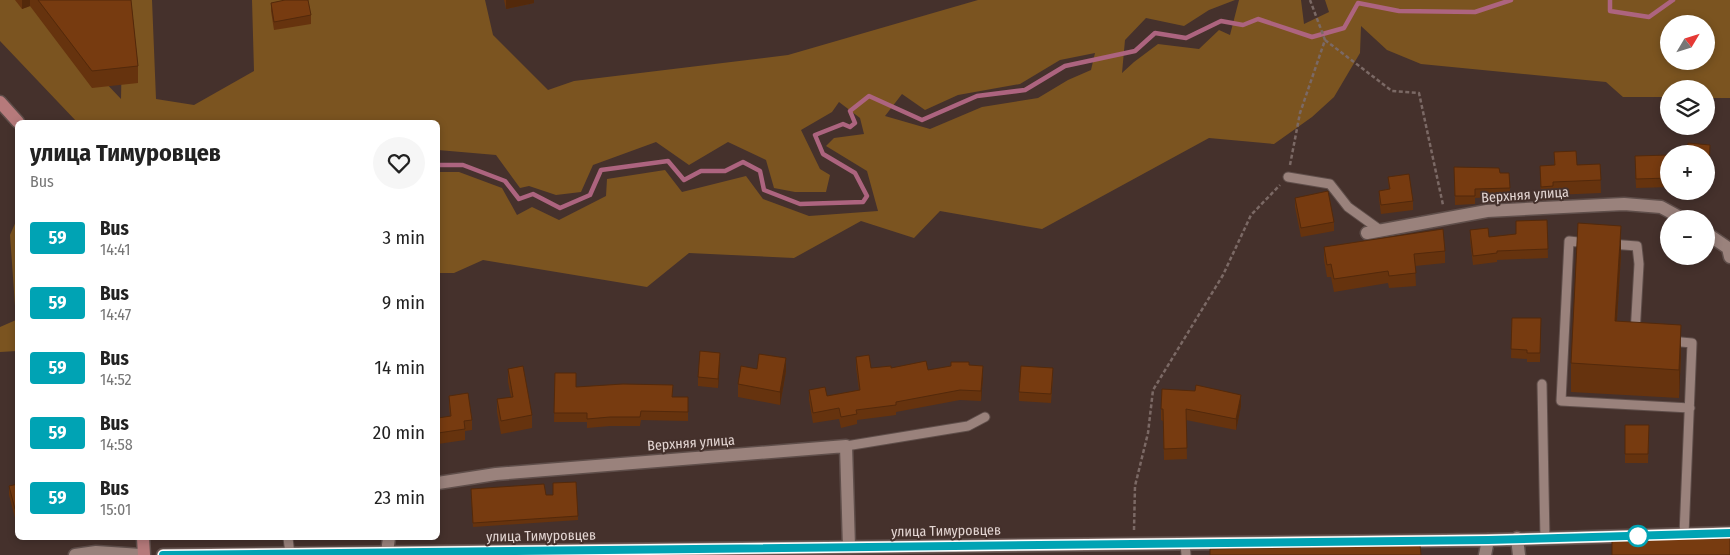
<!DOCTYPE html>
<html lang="en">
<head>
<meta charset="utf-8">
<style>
	:root { --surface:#fff; --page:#f6f6f6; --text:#222; --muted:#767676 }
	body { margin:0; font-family:"Fira Sans Condensed",sans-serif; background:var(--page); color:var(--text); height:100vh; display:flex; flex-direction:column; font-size:19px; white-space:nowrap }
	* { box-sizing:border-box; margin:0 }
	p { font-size:16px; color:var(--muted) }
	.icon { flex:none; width:28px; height:28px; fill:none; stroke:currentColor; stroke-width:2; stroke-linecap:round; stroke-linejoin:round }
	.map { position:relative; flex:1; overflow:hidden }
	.drawer { position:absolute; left:15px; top:120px; width:425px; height:420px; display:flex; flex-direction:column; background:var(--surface); border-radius:8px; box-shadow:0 2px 8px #0003 }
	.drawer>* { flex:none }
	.badge { padding:0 10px; border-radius:4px; font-size:18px; line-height:32px }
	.needle { width:32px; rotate:52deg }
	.controls { position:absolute; left:1660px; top:15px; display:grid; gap:10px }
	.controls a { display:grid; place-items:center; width:55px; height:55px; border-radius:50%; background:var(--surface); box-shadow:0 2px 8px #0003; font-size:25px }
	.map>.badge { position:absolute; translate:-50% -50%; box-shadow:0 0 0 2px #fff }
	.round { display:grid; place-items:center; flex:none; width:52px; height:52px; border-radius:26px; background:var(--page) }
	.headline { display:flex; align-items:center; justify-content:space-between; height:85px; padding:0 15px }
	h1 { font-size:24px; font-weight:700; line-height:38px }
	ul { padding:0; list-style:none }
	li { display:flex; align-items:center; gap:15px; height:65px; padding:0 15px }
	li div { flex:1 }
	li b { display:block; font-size:19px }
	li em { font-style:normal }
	li .badge { min-width:55px; font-weight:700; text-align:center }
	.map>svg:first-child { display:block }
</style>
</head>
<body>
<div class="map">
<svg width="1730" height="555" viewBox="0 0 1730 555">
	<rect width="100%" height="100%" fill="#45312c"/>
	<!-- green -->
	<path fill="#7b5420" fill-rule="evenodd" d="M 0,0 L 27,0 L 121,99 L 123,0 L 152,0 L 156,99 L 194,105 L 254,71 L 252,0 L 485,0 L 493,35 L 548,90 L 574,81 L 788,55 L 978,0 L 1235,0 L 1209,10 L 1184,26 L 1146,18 L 1125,40 L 1122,73 L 1134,62 L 1158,44 L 1199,49 L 1219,30 L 1230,35 L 1239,0 L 1301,0 L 1304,24 L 1329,12 L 1325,0 L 1730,0 L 1730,98 L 1706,98 L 1706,89 L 1669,89 L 1669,97 L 1623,97 L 1606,82 L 1421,64 L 1387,50 L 1361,26 L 1360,53 L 1334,97 L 1312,117 L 1274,144 L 1209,138 L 1042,229 L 940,211 L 914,238 L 861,221 L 794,258 L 689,253 L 647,287 L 483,260 L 454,273 L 438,273 L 438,172 L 459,172 L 502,188 L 517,215 L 532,207 L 559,220 L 606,196 L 607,179 L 665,170 L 682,192 L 746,176 L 763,199 L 809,216 L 878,211 L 867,171 L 826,146 L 834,138 L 864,134 L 860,118 L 839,102 L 832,112 L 801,130 L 820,169 L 830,175 L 826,192 L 795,192 L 774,188 L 766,160 L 728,142 L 689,165 L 656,142 L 593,165 L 581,192 L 556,195 L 529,186 L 520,188 L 496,155 L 438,150 L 438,122 L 77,122 L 0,41 ZM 1669,24 L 1706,24 L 1706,61 L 1669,61 ZM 1095,53 L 1091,70 L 1068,80 L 1038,98 L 982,107 L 930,129 L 885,116 L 902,94 L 925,110 L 958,95 L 1020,84 L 1060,60 Z
		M 17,219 L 17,351 L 0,352 L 0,327 L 16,320 L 10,235 Z"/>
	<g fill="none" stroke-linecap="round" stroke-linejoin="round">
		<!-- stream -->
		<path stroke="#ad647f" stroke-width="4.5" d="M 1610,0 L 1610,11 L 1649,17 L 1673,0
			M 438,165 L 463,165 L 505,181 L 519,199 L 533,194 L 560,208 L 590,195 L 601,170 L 668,161 L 684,180 L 701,171 L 725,171 L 743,162 L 760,171 L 764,190 L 800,204 L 863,202 L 867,196 L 855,173 L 823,154 L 815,135 L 843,124 L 850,127 L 855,123 L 850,111 L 869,96 L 922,120 L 977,96 L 1025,90 L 1065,66 L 1135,51 L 1155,33 L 1186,38 L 1221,21 L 1243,25 L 1258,19 L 1312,37 L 1344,28 L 1358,3 L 1399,11 L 1475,12 L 1511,0"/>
		<defs>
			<path id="lane" d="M 1288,177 L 1330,184 L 1348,207 L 1380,230
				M 1587,243 L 1569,241 L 1561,401 L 1690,408
				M 1610,244 L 1637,246 L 1639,264 L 1635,334
				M 1670,341 L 1692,343 L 1684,535
				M 1542,384 L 1545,539
				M 846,446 L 968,426 L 985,417
				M 288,538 L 290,554
				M 1185,543 L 1186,555"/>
			<path id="street" d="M 1367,233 L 1487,211 L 1543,208 L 1624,204 L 1661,207 L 1683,219
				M 1706,233 L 1728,248 L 1730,257
				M 438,483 L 496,474 L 846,446 L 849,547
				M 387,552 L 389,538
				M 75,555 L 96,552 L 141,555"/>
			<path id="secondary" d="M 1517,538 L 1519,555
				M 163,555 L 1488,540 L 1730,533
				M 1485,555 L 1488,540"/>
			<path id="primary" d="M 0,102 L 18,122
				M 143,538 L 144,555"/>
		</defs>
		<!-- lane casing -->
		<use href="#lane" stroke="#5f4e4a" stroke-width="11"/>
		<!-- street casing -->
		<use href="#street" stroke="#5f4e4a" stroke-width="15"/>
		<!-- secondary casing -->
		<use href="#secondary" stroke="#5f4e4a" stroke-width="15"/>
		<!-- primary casing -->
		<use href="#primary" stroke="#5f4e4a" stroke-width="15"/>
		<!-- path -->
		<path stroke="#7b6965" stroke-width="2.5" stroke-dasharray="4 2.5" stroke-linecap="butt" d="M 1325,40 L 1392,91 L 1419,93 L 1443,205
			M 1290,165 L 1300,113 L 1325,40 L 1310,0
			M 1134,530 L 1135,486 L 1148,433 L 1153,390 L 1223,275 L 1251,215 L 1280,185"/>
		<!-- lane -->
		<use href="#lane" stroke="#9a827c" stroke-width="9"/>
		<!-- street -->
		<use href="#street" stroke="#9a827c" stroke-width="12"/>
		<!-- secondary -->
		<use href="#secondary" stroke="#9a827c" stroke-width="12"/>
		<!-- primary -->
		<use href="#primary" stroke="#b67a7b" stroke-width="12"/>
	</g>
	<!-- wall -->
	<path fill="#66330e" d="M 15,0 L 131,0 L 138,66 L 138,83 L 92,88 L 30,6 L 22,9 Z
		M 504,0 L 534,0 L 534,3 L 506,9 Z
		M 271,3 L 311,15 L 311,24 L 274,30 L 271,11 Z
		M 1554,152 L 1577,165 L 1600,164 L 1601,193 L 1553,195 L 1553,199 L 1541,200 L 1540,166 L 1554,165 Z
		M 1706,154 L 1710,154 L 1709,178 L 1706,178 Z
		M 1669,155 L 1669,187 L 1636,188 L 1635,165 Z
		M 1454,167 L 1500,173 L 1510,188 L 1510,196 L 1475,198 L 1475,204 L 1455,205 Z
		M 1388,177 L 1413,201 L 1413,210 L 1381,214 L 1379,199 L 1379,191 L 1389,189 Z
		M 1295,198 L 1334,222 L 1334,231 L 1301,237 L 1295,207 Z
		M 1547,220 L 1548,258 L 1497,260 L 1497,262 L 1473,265 L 1470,239 L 1470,230 L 1489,237 L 1516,234 Z
		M 1324,247 L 1445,251 L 1445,263 L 1415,266 L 1416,286 L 1389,288 L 1388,283 L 1334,292 L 1331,277 L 1327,277 L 1324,260 Z
		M 1621,254 L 1617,321 L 1681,354 L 1679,398 L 1571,392 L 1571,363 Z
		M 1512,318 L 1541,318 L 1540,362 L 1527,362 L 1527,359 L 1511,358 Z
		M 856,357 L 871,368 L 928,370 L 969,365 L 983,376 L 981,401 L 960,400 L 896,412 L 896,415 L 857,420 L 857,424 L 841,428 L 839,419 L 813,423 L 809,400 L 809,390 L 827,396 L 859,390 L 856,367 Z
		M 720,362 L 718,388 L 698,386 L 698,377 Z
		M 508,369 L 532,415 L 532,428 L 501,434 L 497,412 L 497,399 L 511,397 L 508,382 Z
		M 757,369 L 786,371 L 780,405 L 738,397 L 738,384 Z
		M 555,373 L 576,387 L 672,397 L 688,397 L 688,421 L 641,420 L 640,426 L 610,426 L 587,428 L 587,422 L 554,422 Z
		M 1053,377 L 1051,403 L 1019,401 L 1019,392 Z
		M 449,396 L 472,420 L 472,430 L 465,431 L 465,440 L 438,444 L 438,419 L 450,416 L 449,406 Z
		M 1241,406 L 1236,430 L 1186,420 L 1187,459 L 1164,460 L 1163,421 L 1161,420 L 1161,409 Z
		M 1625,425 L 1649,425 L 1648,463 L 1625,463 Z
		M 18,484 L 18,518 L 15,518 L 9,495 L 9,486 Z
		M 471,493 L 546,495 L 578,516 L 578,520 L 473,527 Z"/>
	<!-- shaded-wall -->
	<path fill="#53290b" d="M 22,0 L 30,0 L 30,6 L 22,9 Z
		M 506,0 L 534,0 L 534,3 L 506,9 Z
		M 1621,226 L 1621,254 L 1615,350 L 1615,321 Z
		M 1681,325 L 1681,354 L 1679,398 L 1679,370 Z
		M 720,353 L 720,362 L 718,388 L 718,379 Z
		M 786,358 L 786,371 L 780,405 L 780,392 Z
		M 983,366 L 983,376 L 981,401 L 981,391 Z
		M 1241,395 L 1241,406 L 1236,430 L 1236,419 Z
		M 15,509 L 18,509 L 18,518 L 15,518 Z"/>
	<!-- building -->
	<path fill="#773b10" stroke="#53290b" d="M 38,0 L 131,0 L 138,66 L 92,71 Z
		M 285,0 L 308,0 L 311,15 L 274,22 L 271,3 Z
		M 1688,143 L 1710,145 L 1709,169 L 1706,169 L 1706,154 L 1687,154 Z
		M 1576,151 L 1577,165 L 1600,164 L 1601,180 L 1553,182 L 1553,186 L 1541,187 L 1540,166 L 1555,165 L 1554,152 Z
		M 1669,155 L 1669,178 L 1636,179 L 1635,156 Z
		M 1454,167 L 1499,168 L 1500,173 L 1509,173 L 1510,188 L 1475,189 L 1475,196 L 1455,196 Z
		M 1409,174 L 1413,201 L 1381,205 L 1379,191 L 1390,189 L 1388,177 Z
		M 1328,191 L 1334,222 L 1301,228 L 1295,198 Z
		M 1547,220 L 1548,249 L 1497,251 L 1497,253 L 1473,256 L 1470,230 L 1488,228 L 1489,237 L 1516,234 L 1516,221 Z
		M 1578,223 L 1621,226 L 1615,321 L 1681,325 L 1679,370 L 1571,363 Z
		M 1443,229 L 1445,251 L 1414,254 L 1416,273 L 1389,276 L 1388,271 L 1334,279 L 1331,264 L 1327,265 L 1324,247 Z
		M 1512,318 L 1541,318 L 1540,353 L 1527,353 L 1527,350 L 1511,349 Z
		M 700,351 L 720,353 L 718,379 L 698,377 Z
		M 759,354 L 786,358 L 780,392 L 738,384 L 741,366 L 757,369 Z
		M 869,355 L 871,368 L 891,366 L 891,368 L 926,361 L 928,370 L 951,366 L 951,362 L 969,362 L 969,365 L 983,366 L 981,391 L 960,390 L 896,402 L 896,405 L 856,410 L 857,414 L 841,417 L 839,408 L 813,413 L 809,390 L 825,387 L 827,396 L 860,390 L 856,357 Z
		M 523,366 L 532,415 L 501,421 L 497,399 L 513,397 L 508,369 Z
		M 1021,366 L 1053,368 L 1051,394 L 1019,392 Z
		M 555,373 L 576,373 L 576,387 L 623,384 L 673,385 L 672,397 L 688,397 L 688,412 L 641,411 L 640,417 L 610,417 L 587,419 L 587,413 L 554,413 Z
		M 1196,385 L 1241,395 L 1236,419 L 1186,409 L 1187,448 L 1164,449 L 1163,409 L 1161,409 L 1162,389 L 1195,391 Z
		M 468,393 L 472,420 L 464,421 L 465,429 L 438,433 L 438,419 L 439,419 L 438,418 L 451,416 L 449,396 Z
		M 1625,425 L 1649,425 L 1648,454 L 1625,454 Z
		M 576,482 L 578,516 L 473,523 L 471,489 L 544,484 L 546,495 L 553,495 L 553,483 Z
		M 18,484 L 18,509 L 15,509 L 9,486 Z
		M 1730,535 L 1730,555 L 1612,555 L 1612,538 Z
		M 1420,545 L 1421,555 L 1210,555 L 1210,549 Z"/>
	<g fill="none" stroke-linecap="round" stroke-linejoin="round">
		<defs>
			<path id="line" d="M 163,555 L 1488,540 L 1730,533"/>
		</defs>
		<!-- line casing -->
		<use href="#line" stroke="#fff" stroke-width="11"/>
		<!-- line -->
		<use href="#line" stroke="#00a3b4" stroke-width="8"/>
	</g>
	<!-- markers -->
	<circle fill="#fff" stroke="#00a3b4" stroke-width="2.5" cx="1638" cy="536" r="10"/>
	<g text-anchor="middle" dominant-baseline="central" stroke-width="4" stroke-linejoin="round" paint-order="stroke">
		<!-- street labels -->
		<g font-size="14" fill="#e3d5d2" stroke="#45312c">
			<text transform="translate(1525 195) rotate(-4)">Верхняя улица</text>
			<text transform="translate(691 443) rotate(-4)">Верхняя улица</text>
			<text transform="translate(946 531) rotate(-1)">улица Тимуровцев</text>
			<text transform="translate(541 536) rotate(-1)">улица Тимуровцев</text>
		</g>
	</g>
</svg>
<div class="controls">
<a><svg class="needle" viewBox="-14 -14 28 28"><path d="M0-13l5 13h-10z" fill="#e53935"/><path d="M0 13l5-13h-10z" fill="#767676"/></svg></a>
<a><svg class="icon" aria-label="layers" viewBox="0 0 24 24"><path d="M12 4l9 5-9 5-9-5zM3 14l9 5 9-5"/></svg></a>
<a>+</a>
<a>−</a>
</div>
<section class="drawer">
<div class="headline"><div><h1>улица Тимуровцев</h1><p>Bus</p></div><a class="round"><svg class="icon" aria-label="heart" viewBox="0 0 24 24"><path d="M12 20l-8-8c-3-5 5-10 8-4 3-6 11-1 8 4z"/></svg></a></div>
<ul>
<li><span class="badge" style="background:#00a3b4;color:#fff">59</span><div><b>Bus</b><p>14:41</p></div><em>3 min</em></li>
<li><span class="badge" style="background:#00a3b4;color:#fff">59</span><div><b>Bus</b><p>14:47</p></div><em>9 min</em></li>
<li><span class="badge" style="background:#00a3b4;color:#fff">59</span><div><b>Bus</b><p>14:52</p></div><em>14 min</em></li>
<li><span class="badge" style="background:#00a3b4;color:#fff">59</span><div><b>Bus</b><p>14:58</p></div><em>20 min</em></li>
<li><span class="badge" style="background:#00a3b4;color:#fff">59</span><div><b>Bus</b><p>15:01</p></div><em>23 min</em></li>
</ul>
</section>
</div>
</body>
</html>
